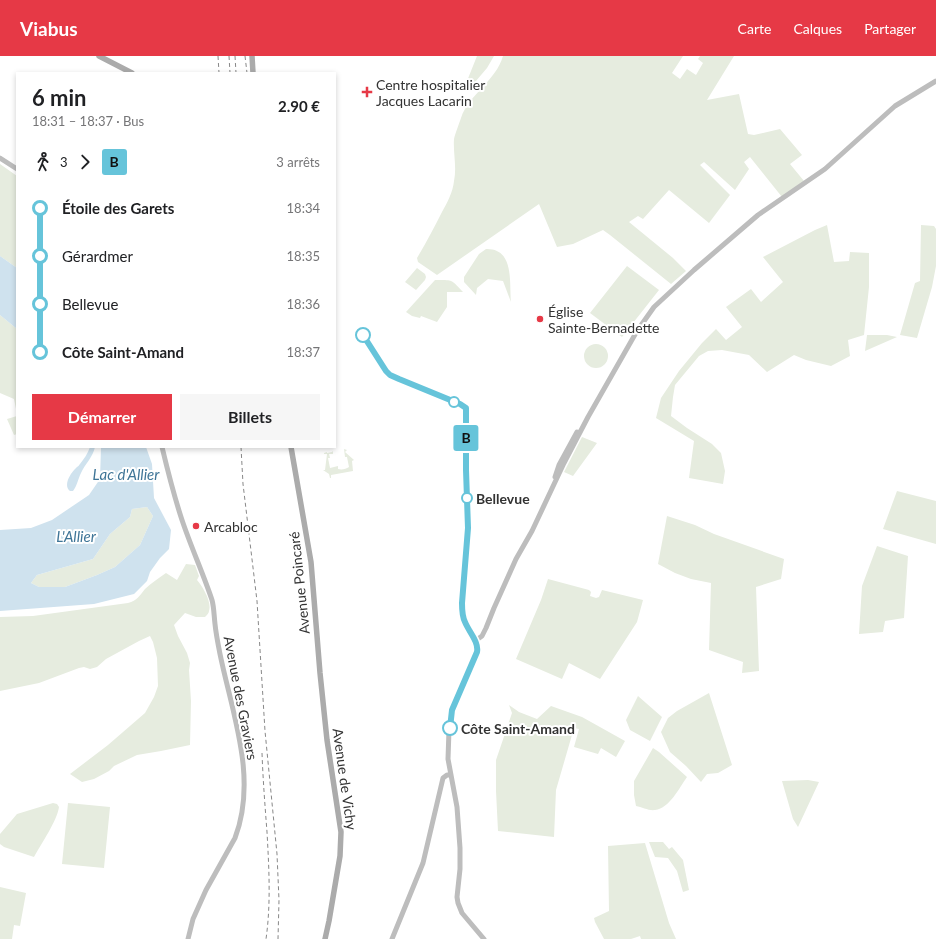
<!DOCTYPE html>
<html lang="fr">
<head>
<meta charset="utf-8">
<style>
	:root { --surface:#fff; --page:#f6f6f6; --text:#202124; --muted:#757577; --accent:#e63946 }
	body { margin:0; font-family:Lato,sans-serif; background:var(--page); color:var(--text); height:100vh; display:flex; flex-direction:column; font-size:15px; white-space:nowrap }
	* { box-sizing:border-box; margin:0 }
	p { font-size:13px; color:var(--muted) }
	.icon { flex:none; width:22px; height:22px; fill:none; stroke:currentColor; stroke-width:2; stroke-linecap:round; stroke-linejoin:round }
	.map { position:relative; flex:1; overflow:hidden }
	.drawer { position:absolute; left:16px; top:16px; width:320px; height:376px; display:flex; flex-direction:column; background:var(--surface); border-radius:0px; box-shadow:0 2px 6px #0003 }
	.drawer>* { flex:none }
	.badge { padding:0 8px; border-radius:3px; font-size:14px; line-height:26px }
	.map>.badge { position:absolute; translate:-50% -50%; box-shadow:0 0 0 2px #fff }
	.legs { display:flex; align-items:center; gap:6px; height:44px; padding:0 16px; font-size:13px }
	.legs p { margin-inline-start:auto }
	.summary { display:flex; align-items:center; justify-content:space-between; height:68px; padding:0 16px }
	h1 { font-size:22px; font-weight:700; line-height:30px }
	.cta { display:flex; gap:8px; margin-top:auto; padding:8px 16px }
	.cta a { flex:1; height:46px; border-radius:0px; background:var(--accent); color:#fff; font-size:16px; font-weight:700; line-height:46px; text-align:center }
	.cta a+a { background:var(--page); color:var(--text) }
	ul { padding:0 16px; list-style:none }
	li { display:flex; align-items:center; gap:14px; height:48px; font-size:15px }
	li i { display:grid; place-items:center; width:6px; height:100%; margin:0 5px; background:currentColor }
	li i::after { content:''; width:10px; height:10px; margin:-5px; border:3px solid; border-radius:50%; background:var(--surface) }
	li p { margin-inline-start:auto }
	li:first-child i { background:linear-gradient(#0000 50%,currentColor 0) }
	li:last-child i { background:linear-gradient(currentColor 50%,#0000 0) }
	header { display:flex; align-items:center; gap:24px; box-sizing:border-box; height:56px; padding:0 20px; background:var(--accent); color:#fff }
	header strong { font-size:19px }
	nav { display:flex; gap:22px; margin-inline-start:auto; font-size:14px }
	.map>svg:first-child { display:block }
</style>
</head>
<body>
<header>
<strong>Viabus</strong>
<nav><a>Carte</a><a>Calques</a><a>Partager</a></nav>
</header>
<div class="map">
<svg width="936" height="883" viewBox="0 0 936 883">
	<rect width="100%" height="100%" fill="#fff"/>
	<!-- green -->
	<path fill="#e6ecdf" d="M 477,0 L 494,0 L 487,12 L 470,32 L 465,30 Z
		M 503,0 L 683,0 L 672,17 L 680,23 L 687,13 L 696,19 L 703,7 L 698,3 L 700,0 L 734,0 L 707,44 L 739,38 L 748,78 L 754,79 L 780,73 L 802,99 L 790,108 L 804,125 L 782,141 L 750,101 L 744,106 L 749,113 L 735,134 L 704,106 L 700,109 L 730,139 L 709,167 L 669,134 L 643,163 L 638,160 L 629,166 L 673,202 L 686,215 L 671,228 L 610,179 L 603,174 L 573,188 L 557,191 L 539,148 L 437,219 L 418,206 L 417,202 C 426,187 434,172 442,156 C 447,147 453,136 454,125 C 457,111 453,97 454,83 C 455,78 459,68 461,62 C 469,38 496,25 503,0 Z
		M 0,108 L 17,120 L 17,212 L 0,200 Z
		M 827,169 L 834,206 L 849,205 L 850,196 L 869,197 L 869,231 L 864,279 L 848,284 L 850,300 L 831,310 L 806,304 L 794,299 L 767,316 L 749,299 L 722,294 L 708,295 L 699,300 L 675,329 L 673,341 L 671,360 L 687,372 L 712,388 L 721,397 L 725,415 L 723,428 L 689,422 L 694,385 L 656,362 L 661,342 L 679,315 L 702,287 L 716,273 L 726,284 L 742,271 L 726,251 L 751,233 L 761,246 L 783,226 L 763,201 L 815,174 Z
		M 921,169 L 934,170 L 936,173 L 936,210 L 932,231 L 917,282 L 900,279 L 915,227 L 920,225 Z
		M 486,193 C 515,192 509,228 511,246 L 503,225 L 488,223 L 477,232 L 476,239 L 464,226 L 464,221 L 479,198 Z
		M 627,210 L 659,234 L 622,281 L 590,257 Z
		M 417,212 L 425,218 L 426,221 L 425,224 L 416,234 L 405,226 Z
		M 435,224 C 453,224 451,223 463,236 L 447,236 L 447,251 L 437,266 L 421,260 L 420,262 L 412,260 L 406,256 Z
		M 0,259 L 17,273 L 17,358 L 14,343 L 0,337 Z
		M 867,279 L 887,279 L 897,281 L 865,295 Z
		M584 300a12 12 0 1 1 24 0a12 12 0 1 1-24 0Z
		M 17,360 L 17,378 L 14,379 L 7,363 Z
		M 582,381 L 597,387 L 573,420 L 564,416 Z
		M 344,393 L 347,394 L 345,396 L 354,404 L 352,405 L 353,415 L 331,419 L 331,422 L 330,422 L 329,418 L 323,414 L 325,414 L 327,398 L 324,398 L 324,397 L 327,396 L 327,397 L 332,396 L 333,395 L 333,398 L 329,398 L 330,402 L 328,402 L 330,412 L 338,410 L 338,413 C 342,414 346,413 349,411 L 347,401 L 345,401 Z
		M 897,435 L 936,445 L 936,488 L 883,473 Z
		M 147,451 L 153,460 L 140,489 L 115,511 L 97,519 L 65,531 L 39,531 L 31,527 L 37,519 L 93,503 L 110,478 L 130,461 L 132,453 Z
		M 667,460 L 695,469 L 714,478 L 784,503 L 781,523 L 756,531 L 759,615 L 742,617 L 743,606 L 709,594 L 711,527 L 691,523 L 675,517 L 658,508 Z
		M 877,490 L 908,500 L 904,562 L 885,565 L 883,576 L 859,578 L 862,530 Z
		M 186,508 L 195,509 L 199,520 L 197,524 C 203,531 212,546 209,555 C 209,557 207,559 205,561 L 196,561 L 185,557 L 174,569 L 178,580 L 187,597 L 190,607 L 189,614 L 191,645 L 190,689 L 161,695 L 137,699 L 114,710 L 109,715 L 94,723 L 82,726 L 70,718 L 108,689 L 145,657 L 154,641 L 158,630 L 157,602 L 153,586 L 150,580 L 139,585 L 106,603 L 97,611 L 90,613 L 84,611 L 79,612 L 39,627 L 0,635 L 0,561 L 33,560 L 128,547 C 137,545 140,539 145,533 C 151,527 159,522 166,517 L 177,524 Z
		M 548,523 L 589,534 L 591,536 L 590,540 L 596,542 L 599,541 L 602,534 L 643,544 L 637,566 L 600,623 L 569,607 L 562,623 L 516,603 L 541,544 Z
		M 709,637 L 732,709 L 718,717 L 707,718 L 701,726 L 686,710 L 670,696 L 661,676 L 668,662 L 677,655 Z
		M 638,640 L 662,661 L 650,685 L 630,674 L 626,664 Z
		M 509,649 L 519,656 L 537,663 L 551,650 L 582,661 L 625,685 L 616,701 L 601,692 L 598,698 L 574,691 L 579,673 L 574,672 L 556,734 L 554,781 L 498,775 L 496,735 L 496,704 L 512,657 Z
		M 653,692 L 659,696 L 687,721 C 679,732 670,752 655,754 C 649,755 642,751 636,750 L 634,739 L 634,725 Z
		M 808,724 L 819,726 L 798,771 L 793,763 L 782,725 Z
		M 53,747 L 57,748 L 59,751 C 57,765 41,788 34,801 L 4,791 L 0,788 L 0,778 L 17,758 Z
		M 68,747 L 110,751 L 104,812 L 62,808 Z
		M 649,786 L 663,786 L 669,793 L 672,791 L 683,804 L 689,834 L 683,836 L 677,815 L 668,802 L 655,801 Z
		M 645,787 L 669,867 L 676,883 L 641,883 L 640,880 L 631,883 L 604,883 L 595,866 L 594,862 L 609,855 L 608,790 Z
		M 0,831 L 26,837 L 20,870 L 14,869 L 12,883 L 0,883 Z"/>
	<!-- water -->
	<path fill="#cfe2ee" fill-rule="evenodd" d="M 0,200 L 17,212 L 17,273 L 0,259 Z
		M 90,391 L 95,391 C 93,401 85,408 81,417 C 78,423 77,430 73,435 L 70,435 C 63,430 70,418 75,413 C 80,408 76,413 80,408 C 84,403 88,397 90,391 Z
		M 101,391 L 146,391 L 152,408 L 154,442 L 171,474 L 169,493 L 160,502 L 150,516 L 147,525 L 134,538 L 94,548 L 0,555 L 0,474 L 31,472 L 52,464 L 89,439 L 100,423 ZM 147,451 L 153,460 L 140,489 L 115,511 L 97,519 L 65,531 L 39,531 L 31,527 L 37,519 L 93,503 L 110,478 L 130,461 L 132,453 Z"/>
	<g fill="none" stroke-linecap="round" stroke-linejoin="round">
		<!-- secondary -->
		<path stroke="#bdbdbd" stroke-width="5" d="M 0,102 L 17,113
			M 162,391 C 168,416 174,440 182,464 C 191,491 203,517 212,544 C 214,551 214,560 215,568 C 216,578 218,588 220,598 C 232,657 258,722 235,782 L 206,834 L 193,863 L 188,883
			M 555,421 L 559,409 L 577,376
			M 392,883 L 423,807 L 443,722 L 447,719 L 450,719
			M 484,883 L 462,857 L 458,847 L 457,841 L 460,813 L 460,792 L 457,751 L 448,703 L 449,674 L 452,654 L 477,596 L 478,592 L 475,585 L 482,580 L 486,572 L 494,552 L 516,503 L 532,475 L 564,407 L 588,361 L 637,275 L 654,251 L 694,214 L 758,159 L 825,113 L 895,50 L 936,25"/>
		<!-- primary -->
		<path stroke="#ababab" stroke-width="5.5" d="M 99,0 L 132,17
			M 252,0 L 253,17
			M 291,391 L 311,506 L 320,617 L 327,684 L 341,776 L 340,800 L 329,865 L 325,883"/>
		<!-- rail -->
		<path stroke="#888" stroke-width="1" stroke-dasharray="4 3" stroke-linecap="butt" d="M 218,0 L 219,17
			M 229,0 L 230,17
			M 235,0 L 236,17
			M 245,0 L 247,17
			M 241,391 L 243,428 L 257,545 L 265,675 L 277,798 L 279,844 L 278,883
			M 262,697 C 263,724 265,750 267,776 C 269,812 271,848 266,883"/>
	</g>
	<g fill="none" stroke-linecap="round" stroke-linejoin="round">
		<defs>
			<path id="line-1" d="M 363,279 L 386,315 L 390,319 L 399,323 L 460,348 L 466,352 L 466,414 L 468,472 L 462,547 C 462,554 462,560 465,566 C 469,576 479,586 477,596 L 452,654 L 450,672"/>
		</defs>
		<!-- line-1 casing -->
		<use href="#line-1" stroke="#fff" stroke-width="9"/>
		<!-- line-1 -->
		<use href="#line-1" stroke="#66c4da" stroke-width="6"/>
	</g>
	<!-- markers -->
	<g fill="#e63946" stroke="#fff" stroke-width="1.5">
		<path d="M365 30h4v4h4v4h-4v4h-4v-4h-4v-4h4z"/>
		<circle cx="540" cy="263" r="4"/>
		<circle cx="196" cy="470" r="4"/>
	</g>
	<g fill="#fff" stroke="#66c4da" stroke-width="2">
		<circle cx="363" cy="279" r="7"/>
		<circle cx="454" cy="346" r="5"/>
		<circle cx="467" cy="442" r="5"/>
		<circle cx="450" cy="672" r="7"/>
	</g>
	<g text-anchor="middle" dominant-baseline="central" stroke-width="4" stroke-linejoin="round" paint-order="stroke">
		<!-- poi labels -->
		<g font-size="14" fill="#333" stroke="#fff" text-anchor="start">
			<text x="376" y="28">Centre hospitalier<tspan x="376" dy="16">Jacques Lacarin</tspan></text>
			<text x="548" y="255">Église<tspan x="548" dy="16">Sainte-Bernadette</tspan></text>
			<text x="204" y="470">Arcabloc</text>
		</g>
		<!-- stop labels -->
		<g font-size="14" font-weight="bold" fill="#333" stroke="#fff" text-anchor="start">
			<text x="476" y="442">Bellevue</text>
			<text x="461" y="672">Côte Saint-Amand</text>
		</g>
		<!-- street labels -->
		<g font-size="14" fill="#333" stroke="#fff">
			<text transform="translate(299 527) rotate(-96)">Avenue Poincaré</text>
			<text transform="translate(241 642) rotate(79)">Avenue des Graviers</text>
			<text transform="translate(345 723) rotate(82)">Avenue de Vichy</text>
		</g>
		<!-- water labels -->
		<g font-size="15" font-style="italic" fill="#3f7597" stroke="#fff">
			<text x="126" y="418">Lac d'Allier</text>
			<text x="76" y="480">L'Allier</text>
		</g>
	</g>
</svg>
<b class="badge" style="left:466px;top:382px;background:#66c4da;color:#111">B</b>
<section class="drawer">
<div class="summary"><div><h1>6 min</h1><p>18:31 – 18:37 · Bus</p></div><b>2.90 €</b></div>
<div class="legs"><svg class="icon" aria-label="walk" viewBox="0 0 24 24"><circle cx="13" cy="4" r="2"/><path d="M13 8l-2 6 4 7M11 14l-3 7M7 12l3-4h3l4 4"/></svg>3<svg class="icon" aria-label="forward" viewBox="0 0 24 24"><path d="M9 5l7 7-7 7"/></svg><b class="badge" style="background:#66c4da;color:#111">B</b><p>3 arrêts</p></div>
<ul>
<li><i style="color:#66c4da"></i><b>Étoile des Garets</b><p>18:34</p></li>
<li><i style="color:#66c4da"></i><span>Gérardmer</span><p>18:35</p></li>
<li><i style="color:#66c4da"></i><span>Bellevue</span><p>18:36</p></li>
<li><i style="color:#66c4da"></i><b>Côte Saint-Amand</b><p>18:37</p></li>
</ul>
<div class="cta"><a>Démarrer</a><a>Billets</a></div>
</section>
</div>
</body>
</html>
